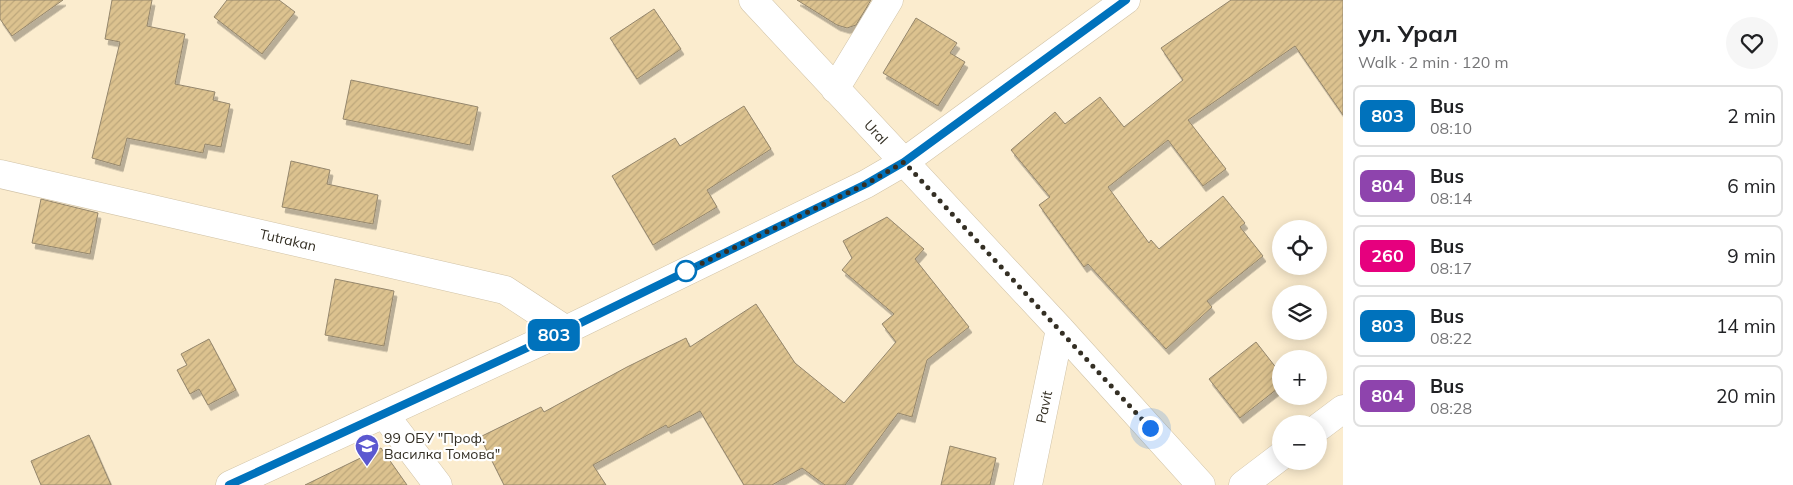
<!DOCTYPE html>
<html lang="en">
<head>
<meta charset="utf-8">
<style>
	:root { --surface:#fff; --page:#f6f6f6; --text:#202124; --muted:#757577; --line:#e0e0e0 }
	body { margin:0; font-family:Mulish,sans-serif; background:var(--page); color:var(--text); height:100vh; display:flex; flex-direction:column; font-size:19px; white-space:nowrap }
	* { box-sizing:border-box; margin:0 }
	p { font-size:16px; color:var(--muted) }
	.icon { flex:none; width:28px; height:28px; fill:none; stroke:currentColor; stroke-width:2; stroke-linecap:round; stroke-linejoin:round }
	.map { position:relative; flex:1; overflow:hidden }
	.side { display:flex; flex-direction:column; background:var(--surface); width:450px }
	.side>* { flex:none }
	.badge { padding:0 10px; border-radius:8px; font-size:18px; line-height:32px }
	.tools { position:absolute; left:1272px; top:220px; display:grid; gap:10px }
	.tools a { display:grid; place-items:center; width:55px; height:55px; border-radius:50%; background:var(--surface); box-shadow:0 2px 12px #0003; font-size:25px }
	.you { position:absolute; width:25px; height:25px; margin:-12px; border:4px solid #fff; border-radius:50%; background:#1a73e8; box-shadow:0 0 0 8px #1a73e833 }
	.map>.badge { position:absolute; translate:-50% -50%; box-shadow:0 0 0 2px #fff }
	.round { display:grid; place-items:center; flex:none; width:52px; height:52px; border-radius:26px; background:var(--page) }
	.headline { display:flex; align-items:center; justify-content:space-between; height:85px; padding:0 15px }
	h1 { font-size:24px; font-weight:700; line-height:38px }
	ul { padding:0; list-style:none }
	li { display:flex; align-items:center; gap:15px; height:62px; margin:0 10px 8px; padding:0 5px; border:2px solid var(--line); border-radius:8px }
	li div { flex:1 }
	li b { display:block; font-size:19px }
	li em { font-style:normal }
	li .badge { min-width:55px; font-weight:700; text-align:center }
	main { display:flex; flex:1; min-height:0 }
	.map>svg:first-child { display:block }
</style>
</head>
<body>
<main>
<div class="map">
<svg width="1343" height="485" viewBox="0 0 1343 485">
	<defs>
		<pattern id="building-hatch" width="6" height="6" patternUnits="userSpaceOnUse" patternTransform="scale(1.25)"><rect width="6" height="6" fill="#dcc28f"/><path d="M-1 1l2-2M0 6l6-6M5 7l2-2" fill="none" stroke="#bda77b"/></pattern>
		<filter id="shadow"><feDropShadow dx="3" dy="5.5" stdDeviation="0" flood-color="#0004"/></filter>
	</defs>
	<rect width="100%" height="100%" fill="#fbecce"/>
	<!-- building -->
	<path fill="url(#building-hatch)" stroke="#94866c" filter="url(#shadow)" d="M 0,0 L 63,0 L 12,36 L 0,19 Z
		M 112,0 L 152,0 L 147,26 L 185,34 L 175,84 L 215,92 L 213,100 L 230,104 L 221,147 L 205,144 L 203,153 L 127,138 L 120,166 L 92,158 L 120,42 L 105,39 Z
		M 227,0 L 279,0 L 295,12 L 262,54 L 214,17 Z
		M 797,0 L 871,0 L 856,25 L 847,28 L 837,25 Z
		M 1231,0 L 1343,0 L 1343,115 L 1295,46 L 1188,120 L 1226,169 L 1203,186 L 1168,140 L 1108,187 L 1149,243 L 1151,240 L 1159,249 L 1223,196 L 1245,223 L 1240,227 L 1263,256 L 1207,301 L 1212,307 L 1166,349 L 1088,264 L 1084,267 L 1039,205 L 1050,197 L 1011,150 L 1055,112 L 1065,124 L 1100,97 L 1124,127 L 1183,80 L 1161,48 Z
		M 654,9 L 681,49 L 637,79 L 610,38 Z
		M 916,18 L 957,43 L 950,53 L 965,62 L 938,106 L 883,73 Z
		M 351,80 L 478,107 L 470,145 L 343,119 Z
		M 744,106 L 771,149 L 707,190 L 717,207 L 653,245 L 612,176 L 675,138 L 680,146 Z
		M 291,161 L 330,170 L 327,184 L 378,195 L 373,224 L 282,207 Z
		M 41,199 L 98,213 L 90,254 L 32,243 Z
		M 887,217 L 924,249 L 915,259 L 969,327 L 927,360 L 912,417 L 898,413 L 845,485 L 825,485 L 802,468 L 772,485 L 744,485 L 700,411 L 668,428 L 666,425 L 593,465 L 606,485 L 504,485 L 480,437 L 541,407 L 544,412 L 627,367 L 686,338 L 690,347 L 756,304 L 795,363 L 844,403 L 896,342 L 882,324 L 894,314 L 842,270 L 852,258 L 843,241 Z
		M 335,279 L 394,291 L 384,346 L 325,335 Z
		M 209,339 L 236,390 L 208,405 L 199,389 L 190,394 L 177,370 L 187,365 L 181,354 Z
		M 1256,342 L 1281,374 L 1281,386 L 1240,418 L 1209,379 Z
		M 89,435 L 111,485 L 41,485 L 31,461 Z
		M 950,446 L 996,458 L 990,485 L 941,485 Z
		M 381,448 L 407,485 L 305,485 Z"/>
	<g fill="none" stroke-linecap="round" stroke-linejoin="round">
		<defs>
			<path id="minor" d="M 753,0 L 1060,329 L 1201,485
				M 835,89 L 889,0
				M 0,174 L 505,290 L 566,330
				M 384,414 L 438,485
				M 1319,427 L 1343,409
				M 230,485 L 566,330 L 866,184 L 904,162 L 1126,0
				M 1028,485 L 1060,329
				M 1243,485 L 1281,456"/>
		</defs>
		<!-- minor casing -->
		<use href="#minor" stroke="#d1c3a7" stroke-width="29"/>
		<!-- minor -->
		<use href="#minor" stroke="#fff" stroke-width="28"/>
	</g>
	<g fill="none" stroke-linecap="round" stroke-linejoin="round">
		<defs>
			<path id="line" d="M 229,485 L 566,330 L 866,184 L 904,162 L 1126,0"/>
		</defs>
		<!-- line casing -->
		<use href="#line" stroke="#fff" stroke-width="11"/>
		<!-- line -->
		<use href="#line" stroke="#0072bc" stroke-width="8"/>
		<!-- walk -->
		<path stroke="#342f24" stroke-width="5" stroke-dasharray="0 9" d="M 686,271 L 866,184 L 904,162 L 1150,428"/>
	</g>
	<!-- icons -->
	<defs>
		<symbol id="school-pin" viewBox="-11 -11 22 30"><path d="M0 17L-7.5 6A9.5 9.5 0 1 1 7.5 6Z" fill="#5b58d0" stroke="#fff"/><path d="M0-5L7-2L0 1L-7-2ZM-4 1L0 2.5L4 1V4Q0 6-4 4Z" fill="#fff"/></symbol>
	</defs>
	<g fill-rule="evenodd">
		<use href="#school-pin" x="353" y="432" width="28" height="38"/>
	</g>
	<!-- markers -->
	<circle fill="#fff" stroke="#0072bc" stroke-width="2.5" cx="686" cy="271" r="10"/>
	<g text-anchor="middle" dominant-baseline="central" stroke-width="4.5" stroke-linejoin="round" paint-order="stroke">
		<!-- street labels -->
		<g font-size="14" fill="#342f24" stroke="#fff">
			<text transform="translate(876 132) rotate(47)">Ural</text>
			<text transform="translate(288 240) rotate(13)">Tutrakan</text>
			<text transform="translate(1044 407) rotate(-78)">Pavit</text>
		</g>
		<!-- poi labels -->
		<g font-size="14" fill="#342f24" stroke="#fff" text-anchor="start">
			<text x="384" y="438">99 ОБУ "Проф.<tspan x="384" dy="16">Василка Томова"</tspan></text>
		</g>
	</g>
</svg>
<div class="tools">
<a><svg class="icon" aria-label="locate" viewBox="0 0 24 24"><circle cx="12" cy="12" r="6"/><path d="M12 2v4M12 18v4M2 12h4M18 12h4"/></svg></a>
<a><svg class="icon" aria-label="layers" viewBox="0 0 24 24"><path d="M12 4l9 5-9 5-9-5zM3 14l9 5 9-5"/></svg></a>
<a>+</a>
<a>−</a>
</div>
<div class="you" style="left:1150px;top:428px"></div>
<b class="badge" style="left:554px;top:335px;background:#0072bc;color:#fff">803</b>
</div>
<section class="side">
<div class="headline"><div><h1>ул. Урал</h1><p>Walk · 2 min · 120 m</p></div><a class="round"><svg class="icon" aria-label="heart" viewBox="0 0 24 24"><path d="M12 20l-8-8c-3-5 5-10 8-4 3-6 11-1 8 4z"/></svg></a></div>
<ul>
<li><span class="badge" style="background:#0072bc;color:#fff">803</span><div><b>Bus</b><p>08:10</p></div><em>2 min</em></li>
<li><span class="badge" style="background:#8e44ad;color:#fff">804</span><div><b>Bus</b><p>08:14</p></div><em>6 min</em></li>
<li><span class="badge" style="background:#e6007e;color:#fff">260</span><div><b>Bus</b><p>08:17</p></div><em>9 min</em></li>
<li><span class="badge" style="background:#0072bc;color:#fff">803</span><div><b>Bus</b><p>08:22</p></div><em>14 min</em></li>
<li><span class="badge" style="background:#8e44ad;color:#fff">804</span><div><b>Bus</b><p>08:28</p></div><em>20 min</em></li>
</ul>
</section>
</main>
</body>
</html>
